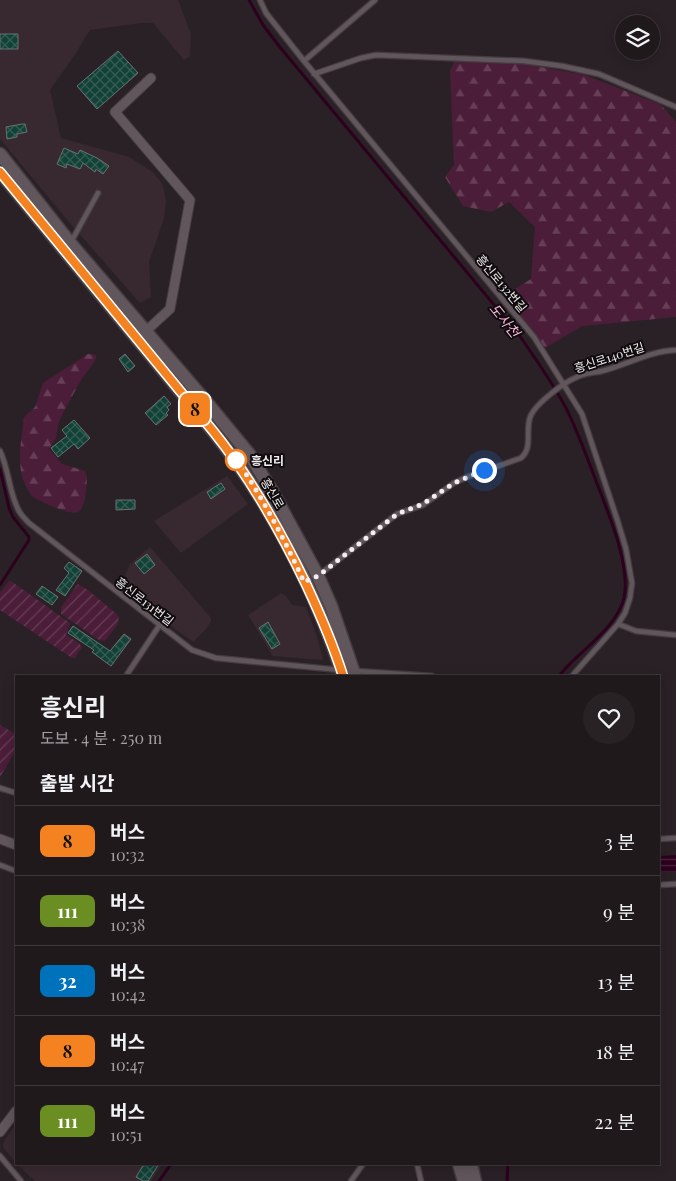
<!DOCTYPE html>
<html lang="ko">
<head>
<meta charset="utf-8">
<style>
	:root { --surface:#20191c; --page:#282225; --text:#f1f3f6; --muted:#a2a0a3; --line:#3d383b }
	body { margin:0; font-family:"Playfair Display","Noto Sans KR",serif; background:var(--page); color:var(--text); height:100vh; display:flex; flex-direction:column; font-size:19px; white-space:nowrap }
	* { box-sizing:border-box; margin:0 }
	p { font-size:16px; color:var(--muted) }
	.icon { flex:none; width:28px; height:28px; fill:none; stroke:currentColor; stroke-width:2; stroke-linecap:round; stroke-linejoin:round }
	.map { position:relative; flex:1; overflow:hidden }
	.side { position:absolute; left:15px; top:675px; width:645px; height:490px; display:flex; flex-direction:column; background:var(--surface); border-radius:0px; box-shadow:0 2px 12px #0003,0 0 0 1px var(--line) }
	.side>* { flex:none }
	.badge { padding:0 10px; border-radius:8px; font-size:18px; line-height:32px }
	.buttons { position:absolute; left:615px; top:15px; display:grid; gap:10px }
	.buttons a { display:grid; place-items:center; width:45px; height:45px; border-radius:50%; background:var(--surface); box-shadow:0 2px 12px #0003,0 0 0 1px var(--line); font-size:25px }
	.you { position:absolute; width:25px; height:25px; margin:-12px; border:4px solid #fff; border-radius:50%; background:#1a73e8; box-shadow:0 0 0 8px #1a73e833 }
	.map>.badge { position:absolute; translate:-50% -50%; box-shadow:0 0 0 2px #fff }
	h2 { padding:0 25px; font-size:19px; line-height:45px }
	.round { display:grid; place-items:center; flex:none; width:52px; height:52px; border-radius:26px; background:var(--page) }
	.headline { display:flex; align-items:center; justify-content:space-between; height:85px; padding:0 25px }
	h1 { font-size:24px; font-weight:700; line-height:38px }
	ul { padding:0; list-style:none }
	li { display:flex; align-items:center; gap:15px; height:70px; padding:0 25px; border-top:1px solid var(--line) }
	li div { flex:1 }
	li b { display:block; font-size:19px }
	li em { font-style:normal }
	li .badge { min-width:55px; font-weight:700; text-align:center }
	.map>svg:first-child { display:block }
</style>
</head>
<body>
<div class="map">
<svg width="676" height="1181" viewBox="0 0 676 1181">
	<defs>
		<pattern id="forest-firs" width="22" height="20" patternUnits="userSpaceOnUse" patternTransform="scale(1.25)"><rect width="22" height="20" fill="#4c1d39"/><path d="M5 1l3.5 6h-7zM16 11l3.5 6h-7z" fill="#663e56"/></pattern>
		<pattern id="garden-furrows" width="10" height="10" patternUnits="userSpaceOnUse" patternTransform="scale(1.25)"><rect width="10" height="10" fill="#4c1d39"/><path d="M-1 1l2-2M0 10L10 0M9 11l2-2" fill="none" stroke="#663e56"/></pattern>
		<pattern id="water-rules" width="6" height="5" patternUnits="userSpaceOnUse" patternTransform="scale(1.25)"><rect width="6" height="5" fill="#2d001d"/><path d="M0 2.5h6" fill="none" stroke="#4c263e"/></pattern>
		<pattern id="building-cross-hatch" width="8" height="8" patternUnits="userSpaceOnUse" patternTransform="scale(1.25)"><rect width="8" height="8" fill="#124137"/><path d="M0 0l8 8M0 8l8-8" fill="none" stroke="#355d54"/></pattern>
	</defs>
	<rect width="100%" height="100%" fill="#2a2126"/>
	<!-- built -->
	<path fill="#382931" d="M 0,0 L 178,0 L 191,34 L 190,56 L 184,60 L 153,23 L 141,23 L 90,30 L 74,56 L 50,90 L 61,138 L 129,157 L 153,172 L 163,185 L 166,201 L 164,218 L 149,262 L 151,297 L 140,303 L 69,222 L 0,139 Z
		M 227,476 L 248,504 L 181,553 L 154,521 Z
		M 150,547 L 211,618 L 211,621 L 207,628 L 193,642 L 120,588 L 130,564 Z
		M 281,593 L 286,596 L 292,605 L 306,607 L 316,634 L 323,658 L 322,660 L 273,656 L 248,615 Z
		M 16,1123 L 16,1163 L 3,1147 L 3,1143 Z
		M 17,1164 L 162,1164 L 151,1181 L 35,1181 Z"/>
	<!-- forest -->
	<path fill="url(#forest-firs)" d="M 456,58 L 518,63 L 585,75 L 661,105 L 676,122 L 676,317 L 582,326 L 545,348 L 500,298 L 531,279 L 535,227 L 509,202 L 491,212 L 463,206 L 445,177 L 454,165 L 450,71 Z
		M 88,354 L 96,355 L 96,359 L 81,380 L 62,415 L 58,424 L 56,438 L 49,449 L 62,464 L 85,471 L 87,476 C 87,484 86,508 78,512 C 71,516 38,501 32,496 C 29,492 26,487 24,482 C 16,462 22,437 24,417 L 35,407 L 43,383 Z"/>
	<!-- garden -->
	<path fill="url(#garden-furrows)" d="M 9,581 L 11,581 L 70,623 L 66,635 L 79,643 L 82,647 L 75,658 L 72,658 L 0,610 L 0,593 Z
		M 78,584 L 88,590 L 119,616 L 118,624 L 105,641 L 99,640 L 61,614 L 61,607 Z
		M 0,725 L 16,734 L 16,750 L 0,777 Z"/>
	<!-- water -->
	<path fill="url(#water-rules)" d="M 676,855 L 676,872 L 659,872 L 659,856 Z"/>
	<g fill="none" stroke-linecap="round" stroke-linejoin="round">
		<!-- stream -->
		<path stroke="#2d001d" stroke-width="3" d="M 249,0 L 263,25 L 279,46 L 519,335 C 536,359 552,382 566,408 C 578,432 587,457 596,481 C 608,512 631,566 624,598 C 616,630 578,651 559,676
			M 0,469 L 9,508 L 13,517 L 29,537 L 29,540 L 0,585
			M 159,1181 L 171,1164
			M 507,1181 L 508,1164"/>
	</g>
	<!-- building -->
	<path fill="url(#building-cross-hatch)" stroke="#66736f" d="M 0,34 L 18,34 L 18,49 L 0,49 Z
		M 118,51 L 138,73 L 97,109 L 77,86 Z
		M 22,124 L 25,124 L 27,132 L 17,134 L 17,137 L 7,139 L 6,127 Z
		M 64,148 L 78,154 L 80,150 L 97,158 L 109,166 L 103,174 L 96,169 L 95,172 L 83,163 L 80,169 L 67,164 L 66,168 L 57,164 Z
		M 125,354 L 135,366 L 128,372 L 119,359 Z
		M 164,396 L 171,404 L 167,407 L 169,410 L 166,413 L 168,415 L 156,425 L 145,413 Z
		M 74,420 L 90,438 L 78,449 L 74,444 L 58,457 L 51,448 L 67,436 L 62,430 Z
		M 221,483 L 225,489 L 211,499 L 207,492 Z
		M 116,500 L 135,500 L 135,509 L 116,510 Z
		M 147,554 L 155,565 L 144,574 L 135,563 Z
		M 69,562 L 82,571 L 65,596 L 56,590 L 69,573 L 64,568 Z
		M 42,586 L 58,597 L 52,605 L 36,594 Z
		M 268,622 L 280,644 L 272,649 L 259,628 Z
		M 73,626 L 110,651 L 124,634 L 131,639 L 111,666 L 92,652 L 94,650 L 68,633 Z
		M 144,1164 L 159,1164 L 148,1181 L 143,1181 L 136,1177 Z"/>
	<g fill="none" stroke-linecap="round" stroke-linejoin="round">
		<defs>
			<path id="service" d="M 260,0 L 266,13 L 304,61 L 534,337 L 582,414 L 618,522 L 626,549 L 632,583 L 630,598 L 625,613 L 618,624 L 572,676
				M 304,61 L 375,0
				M 314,74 L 361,58 L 376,55 L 524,61 L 562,66 L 599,74 L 676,107
				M 71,242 L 98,193
				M 0,451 C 9,469 9,494 19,511 C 21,515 25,519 29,523 L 192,650 L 216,658 L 340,670
				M 319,575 L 397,514 L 423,505 L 454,483 L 467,477 L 521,458 C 534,447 524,429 531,415 C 537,403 563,383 575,378 C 584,373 593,373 602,371 C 627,365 649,351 676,350
				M 618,624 L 636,631 L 676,635
				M 355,671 L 432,676
				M 126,676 L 159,626
				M 0,788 L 16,793
				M 659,839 L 676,838
				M 0,865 L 16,871
				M 659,885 L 676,884
				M 0,1156 L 21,1181
				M 417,1164 L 421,1181
				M 351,1181 L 363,1164"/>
			<path id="minor" d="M 146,331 L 170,309 L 190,200 L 115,112 L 151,78
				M 0,839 L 16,845
				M 0,1132 L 16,1111"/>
			<path id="secondary" d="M 0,154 L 70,243 L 207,403 L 249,454 L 273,493 L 318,576 L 331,606 L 355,676
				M 0,172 L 213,431 C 268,499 317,592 343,676
				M 459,1164 L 464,1181
				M 471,1164 L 475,1181"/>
		</defs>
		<!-- service casing -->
		<use href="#service" stroke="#443c40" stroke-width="7"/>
		<!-- minor casing -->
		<use href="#minor" stroke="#443c40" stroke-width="11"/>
		<!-- secondary casing -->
		<use href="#secondary" stroke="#443c40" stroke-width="15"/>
		<!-- service -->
		<use href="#service" stroke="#61565b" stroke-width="4.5"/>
		<!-- minor -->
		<use href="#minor" stroke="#61565b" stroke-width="9"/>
		<!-- secondary -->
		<use href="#secondary" stroke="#61565b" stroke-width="12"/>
	</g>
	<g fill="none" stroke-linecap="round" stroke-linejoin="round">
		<defs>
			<path id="line" d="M 0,172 L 213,431 C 251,478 280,530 306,584 C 320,614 333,644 343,676"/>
		</defs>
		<!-- line casing -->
		<use href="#line" stroke="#fff" stroke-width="11"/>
		<!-- line -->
		<use href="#line" stroke="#f58220" stroke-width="8"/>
		<!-- walk -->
		<path stroke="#f3edf0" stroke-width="5" stroke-dasharray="0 9" d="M 236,460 L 234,456 C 261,495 284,538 304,582 L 318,576 L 397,514 L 423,504 L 454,483 L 484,470"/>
	</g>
	<!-- markers -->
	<circle fill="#fff" stroke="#f58220" stroke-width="2.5" cx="236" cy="460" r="10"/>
	<g text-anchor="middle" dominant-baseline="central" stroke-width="4" stroke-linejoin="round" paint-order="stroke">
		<!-- street labels -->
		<g font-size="12" fill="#f3edf0" stroke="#100c0e">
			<text transform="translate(502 283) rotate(50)">흥신로132번길</text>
			<text transform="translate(609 357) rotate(-18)">흥신로140번길</text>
			<text transform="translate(273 493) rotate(60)">흥신로</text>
			<text transform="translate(145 601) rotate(38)">흥신로131번길</text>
		</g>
		<!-- stop labels -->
		<g font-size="12" font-weight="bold" fill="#f3edf0" stroke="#100c0e" text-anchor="start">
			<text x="251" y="460">흥신리</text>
		</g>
		<!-- water labels -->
		<g font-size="14" font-style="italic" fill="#fcb5db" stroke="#100c0e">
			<text transform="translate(505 320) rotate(51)">도사천</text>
		</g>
	</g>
</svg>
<div class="buttons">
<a><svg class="icon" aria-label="layers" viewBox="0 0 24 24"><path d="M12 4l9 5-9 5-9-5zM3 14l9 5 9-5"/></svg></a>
</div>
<div class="you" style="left:484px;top:470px"></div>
<b class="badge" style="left:195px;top:409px;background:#f58220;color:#111">8</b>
<section class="side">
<div class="headline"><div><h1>흥신리</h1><p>도보 · 4 분 · 250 m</p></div><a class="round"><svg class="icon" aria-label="heart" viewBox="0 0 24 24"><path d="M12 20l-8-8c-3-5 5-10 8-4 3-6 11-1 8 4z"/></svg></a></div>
<h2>출발 시간</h2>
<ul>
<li><span class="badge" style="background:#f58220;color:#111">8</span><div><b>버스</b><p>10:32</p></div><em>3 분</em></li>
<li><span class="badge" style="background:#6b8e23;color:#fff">111</span><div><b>버스</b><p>10:38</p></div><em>9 분</em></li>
<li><span class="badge" style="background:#0072bc;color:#fff">32</span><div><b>버스</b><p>10:42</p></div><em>13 분</em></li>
<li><span class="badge" style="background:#f58220;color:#111">8</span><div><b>버스</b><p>10:47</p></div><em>18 분</em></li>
<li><span class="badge" style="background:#6b8e23;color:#fff">111</span><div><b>버스</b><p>10:51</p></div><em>22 분</em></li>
</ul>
</section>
</div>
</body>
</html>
